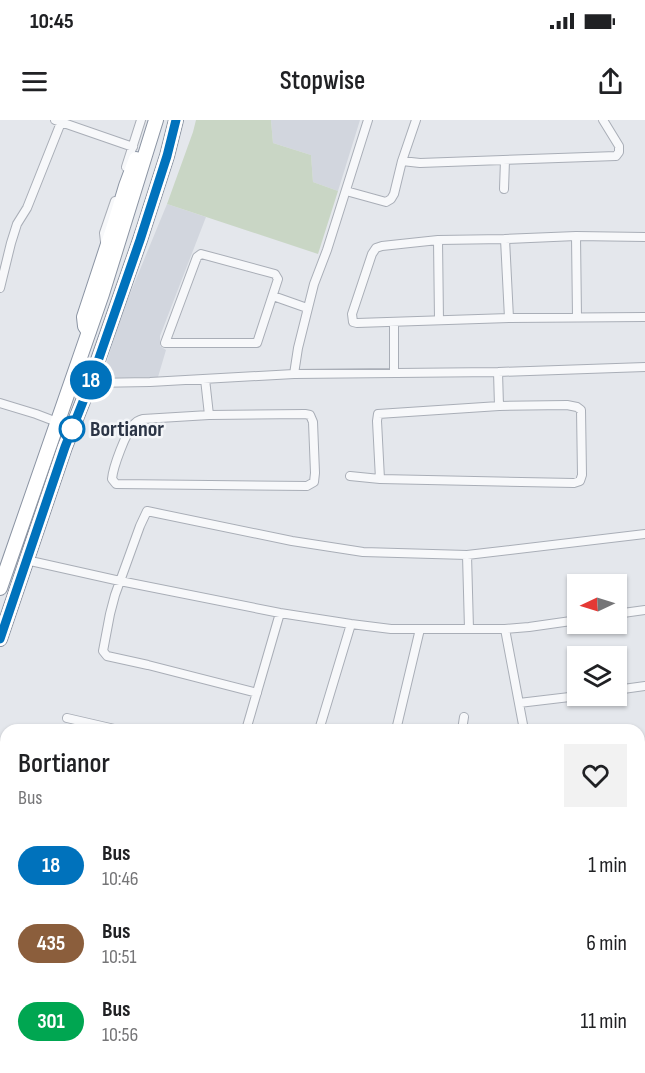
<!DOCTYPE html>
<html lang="en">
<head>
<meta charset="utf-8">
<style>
	:root { --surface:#fff; --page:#f2f2f2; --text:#202124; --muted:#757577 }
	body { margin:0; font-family:"Sofia Sans Condensed",sans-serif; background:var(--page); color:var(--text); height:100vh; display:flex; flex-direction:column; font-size:22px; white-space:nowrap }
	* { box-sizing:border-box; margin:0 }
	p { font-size:20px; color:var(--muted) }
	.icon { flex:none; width:33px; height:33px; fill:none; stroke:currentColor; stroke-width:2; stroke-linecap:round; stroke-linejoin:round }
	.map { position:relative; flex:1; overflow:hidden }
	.sheet { position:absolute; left:0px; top:604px; width:645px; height:350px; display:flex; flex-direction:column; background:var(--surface); border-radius:18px 18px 0 0; box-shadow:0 2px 4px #0004 }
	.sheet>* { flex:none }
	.badge { padding:0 12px; border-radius:20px; font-size:21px; line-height:39px }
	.needle { width:39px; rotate:266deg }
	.tools { position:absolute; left:567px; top:454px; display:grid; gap:12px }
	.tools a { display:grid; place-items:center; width:60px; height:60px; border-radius:0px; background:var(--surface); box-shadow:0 2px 4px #0004; font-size:30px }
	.map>.badge { position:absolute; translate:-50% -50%; box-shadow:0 0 0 3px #fff }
	.round { display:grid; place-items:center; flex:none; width:63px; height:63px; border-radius:0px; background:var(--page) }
	.summary { display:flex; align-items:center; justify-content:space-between; height:102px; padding:0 18px }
	h1 { font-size:28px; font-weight:600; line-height:45px }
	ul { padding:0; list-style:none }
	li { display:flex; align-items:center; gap:18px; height:78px; padding:0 18px }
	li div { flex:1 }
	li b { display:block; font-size:22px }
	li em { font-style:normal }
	li .badge { min-width:66px; font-weight:700; text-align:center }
	.status { display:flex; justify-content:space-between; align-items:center; height:42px; padding:0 30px; background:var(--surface); direction:ltr }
	.status svg { height:16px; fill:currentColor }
	header { display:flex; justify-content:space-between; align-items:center; height:78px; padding:0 18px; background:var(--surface); font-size:27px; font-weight:600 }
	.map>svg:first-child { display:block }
</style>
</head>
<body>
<div class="status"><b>10:45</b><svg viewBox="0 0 49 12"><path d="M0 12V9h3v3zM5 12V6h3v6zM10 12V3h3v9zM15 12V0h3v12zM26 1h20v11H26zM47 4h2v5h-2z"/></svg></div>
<header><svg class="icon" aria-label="menu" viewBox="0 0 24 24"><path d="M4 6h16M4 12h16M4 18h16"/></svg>Stopwise<svg class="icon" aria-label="share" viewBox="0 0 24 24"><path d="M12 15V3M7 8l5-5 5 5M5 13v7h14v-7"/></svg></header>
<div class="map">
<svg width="645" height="953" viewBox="0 0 645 953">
	<rect width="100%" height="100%" fill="#e4e7ec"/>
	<!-- built -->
	<path fill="#d2d6de" d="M 271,0 L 360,0 L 338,71 L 313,62 L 311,35 L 273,23 Z
		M 167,84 L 206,97 L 160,216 L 160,226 L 166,230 L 158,257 L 102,258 L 120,198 Z"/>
	<!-- green -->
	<path fill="#c9d6c5" d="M 196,0 L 271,0 L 273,23 L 311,35 L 313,62 L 338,71 L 318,134 L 167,84 L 193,12 Z"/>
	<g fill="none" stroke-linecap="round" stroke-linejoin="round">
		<defs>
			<path id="minor" d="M 55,0 L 133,27
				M 402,41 L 420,43 L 616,36 L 619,32 L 619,26 L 603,0
				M 126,47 L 141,0
				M 504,69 L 505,40
				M 346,71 L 386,82 L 391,79 L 394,74 L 402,41 L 416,0
				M 576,116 L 577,197
				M 645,117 L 576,116 L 505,119 L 438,120 L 382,126 L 376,128 L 372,134 L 352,194 L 353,202 L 357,203 L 509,198 L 645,197
				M 505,119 L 509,198
				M 438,120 L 439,200
				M 105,122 L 104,113 L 115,81
				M 201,134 L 275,154 L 278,159 L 257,223 L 165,223 L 197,137 Z
				M 0,168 L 11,123 L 17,104 L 27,88 L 62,0
				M 273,176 L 307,188
				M 498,252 L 499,286
				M 394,253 L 394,202
				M 294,254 L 298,228 L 314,164 L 327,130 L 368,0
				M 205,259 L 209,295
				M 90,263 L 150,262 L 294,254 L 498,252 L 645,247
				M 0,283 L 36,294 L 57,302
				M 305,294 L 310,295 L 313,302 L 315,353 L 314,362 L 307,366 L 116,364 L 112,359 C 113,347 126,312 134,304 C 138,300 138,301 143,299 L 209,295 Z
				M 350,356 L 380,359 L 574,363 L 580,361 L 582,355 L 581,290 L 577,287 L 567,285 L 499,286 L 378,294 L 377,301 L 380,359
				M 467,435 L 469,509
				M 26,440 L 120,461 L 280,493 L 351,504 L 391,509 L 505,509 L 529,507 L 578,500
				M 616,494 L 645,490
				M 505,509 L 524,610
				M 616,570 L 645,566
				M 257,573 L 148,545 L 107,536 L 103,531 L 110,494 L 115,475 L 140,406 L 147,391 L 292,421 L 363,432 L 467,435 L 645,414
				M 519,583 L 578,576
				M 67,598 L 119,610
				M 246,610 L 280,493
				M 319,610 L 351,504
				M 396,610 L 420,509
				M 462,610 L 464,597
				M 639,640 L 645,639
				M 639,713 L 645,712
				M 639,786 L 645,785
				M 0,833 L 6,835
				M 639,854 L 645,854
				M 639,927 L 645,927
				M 284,948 L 299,950
				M 479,948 L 479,953
				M 38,953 L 39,948
				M 552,953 L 553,948"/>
			<path id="trunk" d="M 89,212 L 85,206 L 84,197 L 114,106 L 126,66 L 136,39
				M 0,468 L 102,174 L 156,0
				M 0,519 L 65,327 L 90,263 L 140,120 L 167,36 L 176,0"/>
		</defs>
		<!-- minor casing -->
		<use href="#minor" stroke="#a9aeb7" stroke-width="10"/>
		<!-- trunk casing -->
		<use href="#trunk" stroke="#8b94a3" stroke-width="16"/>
		<!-- minor -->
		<use href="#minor" stroke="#f7f8fa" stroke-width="8"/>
		<!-- trunk -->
		<use href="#trunk" stroke="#fff" stroke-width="14"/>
	</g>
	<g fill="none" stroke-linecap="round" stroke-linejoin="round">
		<defs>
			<path id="line" d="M 0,519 L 65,327 L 90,264 L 140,120 L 167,36 L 176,0"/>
		</defs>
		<!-- line casing -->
		<use href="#line" stroke="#fff" stroke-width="14"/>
		<!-- line -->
		<use href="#line" stroke="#0072bc" stroke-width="9"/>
	</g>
	<!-- markers -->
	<circle fill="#fff" stroke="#0072bc" stroke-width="3" cx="72" cy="309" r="12"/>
	<g text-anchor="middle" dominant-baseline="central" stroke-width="5" stroke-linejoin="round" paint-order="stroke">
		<!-- stop labels -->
		<g font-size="22" font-weight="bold" fill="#2b3445" stroke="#f4f6f9" text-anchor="start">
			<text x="90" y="309">Bortianor</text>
		</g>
	</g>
</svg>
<div class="tools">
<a><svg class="needle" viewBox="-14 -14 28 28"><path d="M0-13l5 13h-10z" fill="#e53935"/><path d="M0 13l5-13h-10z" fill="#757577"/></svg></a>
<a><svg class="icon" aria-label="layers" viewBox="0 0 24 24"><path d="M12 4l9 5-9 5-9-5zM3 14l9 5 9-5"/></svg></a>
</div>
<b class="badge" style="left:91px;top:260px;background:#0072bc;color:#fff">18</b>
<section class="sheet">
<div class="summary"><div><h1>Bortianor</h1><p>Bus</p></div><a class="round"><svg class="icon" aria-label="heart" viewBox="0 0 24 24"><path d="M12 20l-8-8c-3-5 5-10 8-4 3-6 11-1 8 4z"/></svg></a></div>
<ul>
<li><span class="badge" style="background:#0072bc;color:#fff">18</span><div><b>Bus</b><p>10:46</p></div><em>1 min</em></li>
<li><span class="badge" style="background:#8b5e3c;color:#fff">435</span><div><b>Bus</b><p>10:51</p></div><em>6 min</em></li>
<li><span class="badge" style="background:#00a651;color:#fff">301</span><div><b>Bus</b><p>10:56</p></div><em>11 min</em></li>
</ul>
</section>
</div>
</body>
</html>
